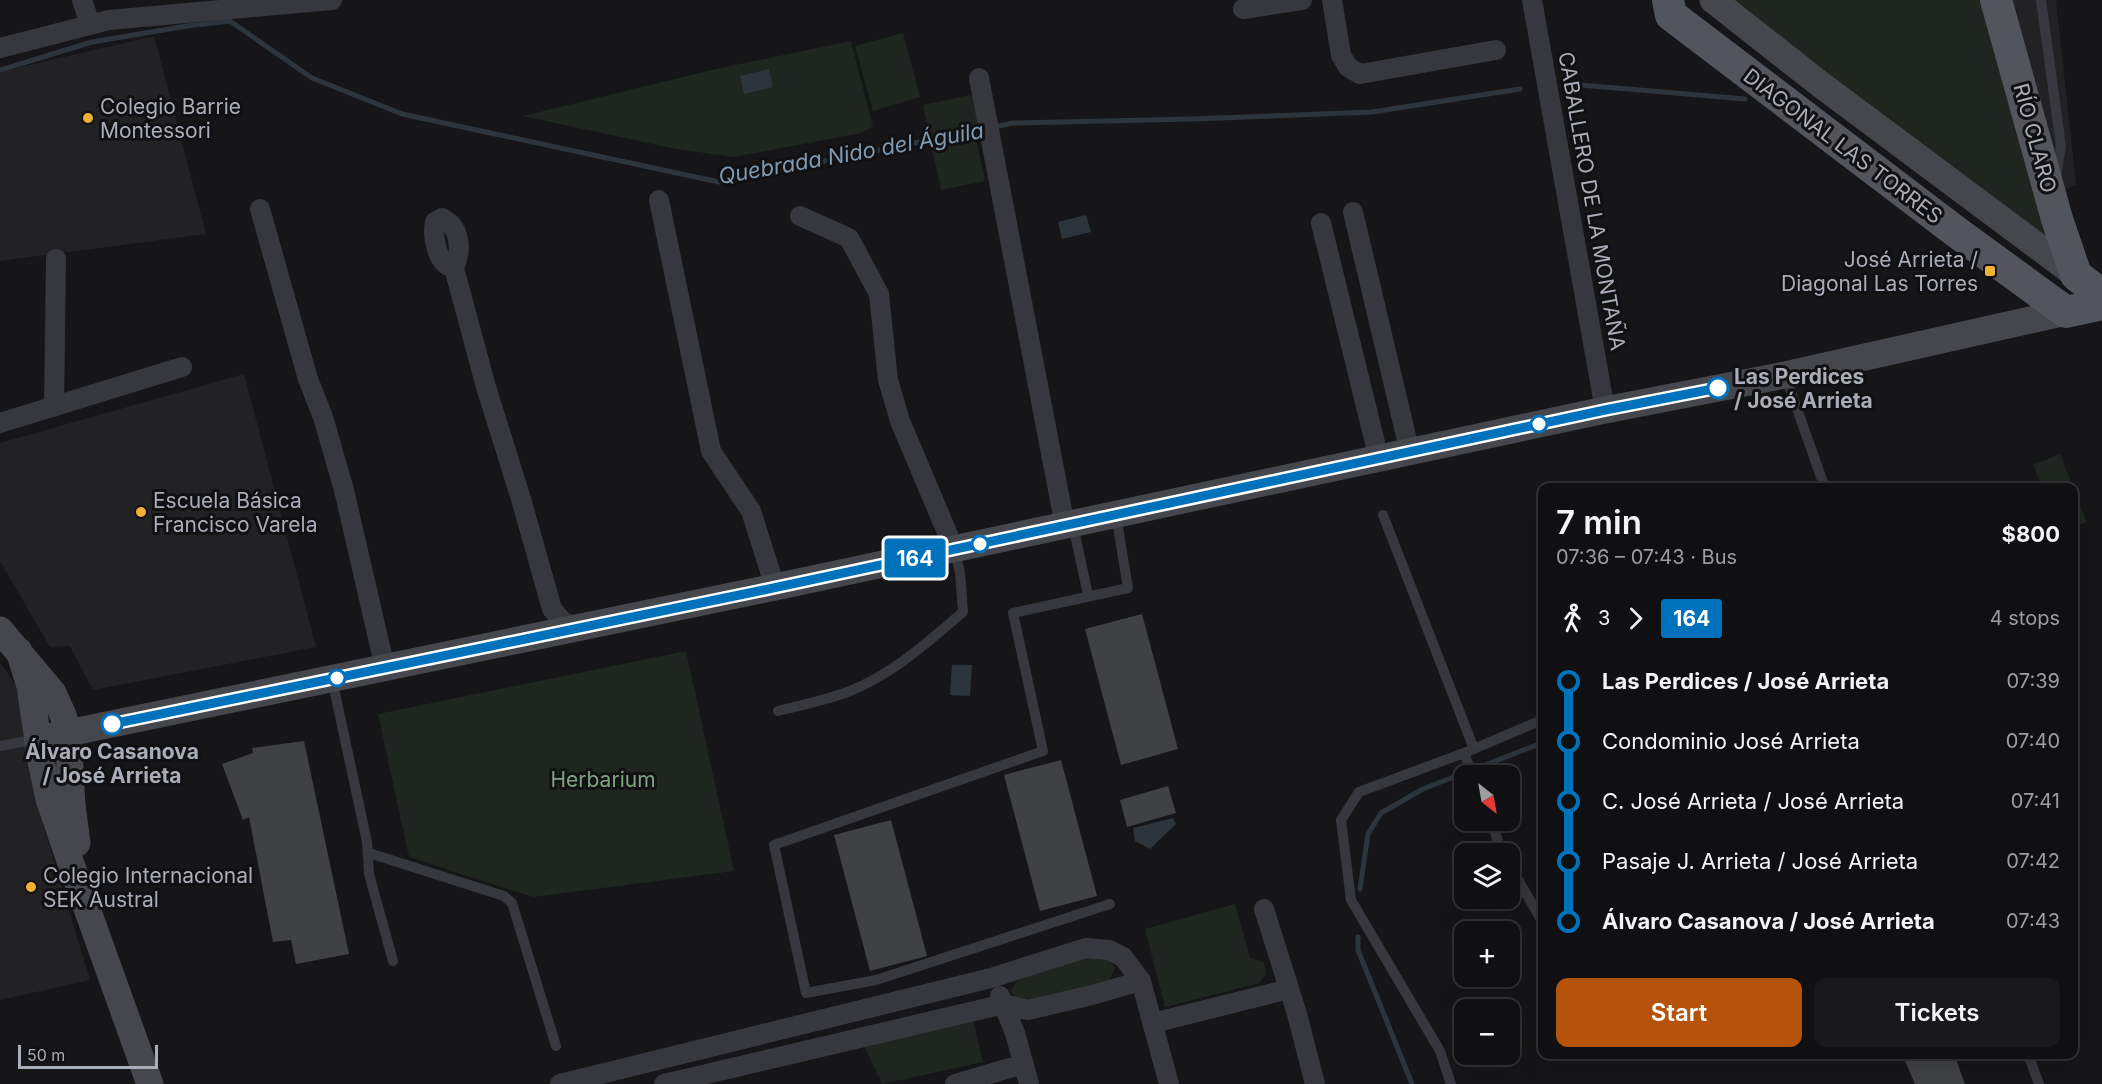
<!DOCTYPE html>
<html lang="en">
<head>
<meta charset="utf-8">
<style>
	:root { --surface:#101012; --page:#19191b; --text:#f1f3f6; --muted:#9c9d9f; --line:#303032; --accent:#b45309 }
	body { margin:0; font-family:Inter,sans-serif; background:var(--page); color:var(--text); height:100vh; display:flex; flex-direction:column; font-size:22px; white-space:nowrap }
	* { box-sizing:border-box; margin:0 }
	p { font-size:20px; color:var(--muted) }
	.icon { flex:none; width:33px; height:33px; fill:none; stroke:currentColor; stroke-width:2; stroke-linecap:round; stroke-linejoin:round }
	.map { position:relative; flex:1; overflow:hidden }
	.side { position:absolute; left:1538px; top:483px; width:540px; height:576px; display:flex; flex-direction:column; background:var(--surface); border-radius:12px; box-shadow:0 6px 24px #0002,0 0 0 2px var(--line) }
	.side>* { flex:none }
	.badge { padding:0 12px; border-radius:4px; font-size:21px; line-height:39px }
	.needle { width:39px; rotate:149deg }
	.controls { position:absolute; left:1454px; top:765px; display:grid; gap:12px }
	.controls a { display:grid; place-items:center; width:66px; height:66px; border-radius:12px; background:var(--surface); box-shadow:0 6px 24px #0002,0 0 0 2px var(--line); font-size:30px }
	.scale { position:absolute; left:18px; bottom:15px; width:140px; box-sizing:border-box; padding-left:6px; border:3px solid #a8adb8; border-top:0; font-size:16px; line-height:21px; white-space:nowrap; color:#a8adb8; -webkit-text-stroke:4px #111113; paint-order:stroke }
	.map>.badge { position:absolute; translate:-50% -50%; box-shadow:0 0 0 3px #fff }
	.legs { display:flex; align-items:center; gap:9px; height:66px; padding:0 18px; font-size:20px }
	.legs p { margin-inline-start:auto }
	.summary { display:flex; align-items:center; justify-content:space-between; height:102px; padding:0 18px }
	h1 { font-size:33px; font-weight:600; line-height:45px }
	.button { display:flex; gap:12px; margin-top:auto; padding:12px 18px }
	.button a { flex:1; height:69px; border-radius:12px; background:var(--accent); color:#fff; font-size:24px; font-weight:600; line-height:69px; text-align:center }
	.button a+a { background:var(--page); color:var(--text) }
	ul { padding:0 18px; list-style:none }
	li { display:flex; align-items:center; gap:21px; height:60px; font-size:22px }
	li i { display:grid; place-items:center; width:9px; height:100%; margin:0 8px; background:currentColor }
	li i::after { content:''; width:15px; height:15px; margin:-8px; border:4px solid; border-radius:50%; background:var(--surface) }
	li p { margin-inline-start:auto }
	li:first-child i { background:linear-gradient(#0000 50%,currentColor 0) }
	li:last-child i { background:linear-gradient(currentColor 50%,#0000 0) }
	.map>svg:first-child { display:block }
</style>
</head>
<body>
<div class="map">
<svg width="2102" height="1084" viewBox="0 0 2102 1084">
	<rect width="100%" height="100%" fill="#161618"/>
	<!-- built -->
	<path fill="#222225" d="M 2010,0 L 2056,0 L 2076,185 L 2063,190 Z
		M 154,36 L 206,234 L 0,261 L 0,72 Z
		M 244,374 L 316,647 L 93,690 L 70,646 L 50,647 L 0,561 L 0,443 Z
		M 0,662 L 16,686 L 23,716 L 34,795 L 90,980 L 0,1000 Z"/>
	<!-- green -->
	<path fill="#1e261f" d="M 1726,0 L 1984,0 L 2059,252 Z
		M 903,33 L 920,97 L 873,111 L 855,46 Z
		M 851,41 L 873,127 L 861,133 L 734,157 L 676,149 L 523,116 L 716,69 Z
		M 976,94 L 979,111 L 976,139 L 985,181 L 941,190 L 923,105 Z
		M 2060,454 L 2087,522 L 2073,527 L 2073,488 L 2042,487 L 2033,465 Z
		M 686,651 L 734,871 L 533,897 L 409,857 L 378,714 Z
		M 1235,904 L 1250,958 L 1264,962 L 1266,974 L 1259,983 L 1165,1007 L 1145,929 Z
		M 1089,954 L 1105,954 L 1115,967 L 1109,982 L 1020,1003 L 1010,991 L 1018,980 Z
		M 973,1020 L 983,1062 L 882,1084 L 864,1046 Z"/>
	<!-- water -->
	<path fill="#2c353c" d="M 769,69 L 773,87 L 744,94 L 740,76 Z
		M 1086,215 L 1091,232 L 1062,239 L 1058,222 Z
		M 952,665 L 972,665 L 970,696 L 950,695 Z
		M 1173,818 L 1176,824 L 1150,849 L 1135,841 L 1133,828 Z"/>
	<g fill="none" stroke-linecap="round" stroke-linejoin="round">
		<!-- stream -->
		<path stroke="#2c353c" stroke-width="5" d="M 0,70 L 92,42 L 187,26 L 230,21 L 312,78 L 402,114 L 719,182 L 984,129
			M 1569,84 L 1745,99
			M 994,127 L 1013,123 L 1192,119 L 1372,112 L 1520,89
			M 1485,765 L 1542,743
			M 1360,889 L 1368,834 L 1381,813 L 1423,789 L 1456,776
			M 1358,937 L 1358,950 L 1412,1084"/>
	</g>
	<!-- building -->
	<path fill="#404145" d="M 1142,614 L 1178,749 L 1121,765 L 1085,629 Z
		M 304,741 L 349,954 L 296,964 L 291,940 L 273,942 L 249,817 L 243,820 L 222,764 L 253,753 L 252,748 Z
		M 1061,760 L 1097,896 L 1040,911 L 1004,775 Z
		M 1168,786 L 1176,813 L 1127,827 L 1120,800 Z
		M 891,820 L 927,956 L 870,971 L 834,835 Z
		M 1902,1054 L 1954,1054 L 1965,1084 L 1915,1084 Z"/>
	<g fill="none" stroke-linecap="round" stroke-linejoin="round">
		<!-- lane -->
		<path stroke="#37383d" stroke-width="10" d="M 2041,0 L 2061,146 L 2056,178
			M 1785,375 L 1825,488
			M 1383,515 L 1474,749
			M 1073,525 L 1088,595
			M 332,679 L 367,842 L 369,874 L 393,961
			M 778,711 C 802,705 827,700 850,691 C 893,674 928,642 963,612 L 960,572 L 954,550
			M 0,746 L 38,739
			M 1464,753 L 1473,776
			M 1490,820 L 1503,854
			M 369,853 L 504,896 L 512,903 L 556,1046
			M 1509,864 L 1542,921
			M 1110,904 L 876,980 L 806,993 L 774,845 L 1043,751 L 1013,613 L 1128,588 L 1116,515
			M 2028,1054 L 2039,1084
			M 1451,1084 L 1440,1051 L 1351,900 L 1341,820 L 1359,792 L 1464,753 L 1542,720"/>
		<!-- street -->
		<path stroke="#37383d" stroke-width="20" d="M 82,0 L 90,24
			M 1332,0 L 1341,55 L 1348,67 L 1360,74 L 1496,50
			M 1532,0 L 1605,410
			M 1243,9 L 1302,0
			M 0,48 L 109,20 L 332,0
			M 979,78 L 1065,526
			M 659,200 L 711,451 L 751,511 L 775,587
			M 260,209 L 308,379 L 323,417 L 344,490 L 385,668
			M 1353,212 L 1410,453
			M 800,216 L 849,238 L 879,294 L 888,380 L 900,421 L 954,549
			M 1321,223 L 1379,459
			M 454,268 C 437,265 432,237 435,222 L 442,218 C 461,227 462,251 454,268 L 486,387 L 521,499 L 552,609 L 564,623 L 582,627
			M 54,407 L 56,259
			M 0,423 L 182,367
			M 1264,909 L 1297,1014 L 1315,1084
			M 1000,996 L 1015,1033 L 1029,1084
			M 1153,1023 L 1289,989
			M 560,1084 L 991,978 L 1086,948 L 1109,950 L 1123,957 L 1141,981 L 1169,1084
			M 664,1084 L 1004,1004 L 1028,1010 L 1092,995 L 1141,981
			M 955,1084 L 1023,1064"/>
		<!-- secondary -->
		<path stroke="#45474d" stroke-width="27" d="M 1713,0 L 1820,84 L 2076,275
			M 0,630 L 53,693 L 63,715 L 68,732 L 72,805 L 77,843
			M 19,651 L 30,686 L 41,761 L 49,799 L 71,864 L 150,1084
			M 39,739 L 775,587 L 1605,410 L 1785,375 L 2066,312"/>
		<!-- primary -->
		<path stroke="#53555c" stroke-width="32" d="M 1668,0 L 1671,15 L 1955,231 L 2066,312 L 2102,304
			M 1996,0 L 2057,219 L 2076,275 L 2102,295"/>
	</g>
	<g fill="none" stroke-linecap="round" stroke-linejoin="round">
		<defs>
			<path id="line-1" d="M 112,724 L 754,592 L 1605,410 L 1718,388"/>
		</defs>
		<!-- line-1 casing -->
		<use href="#line-1" stroke="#fff" stroke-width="14"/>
		<!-- line-1 -->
		<use href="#line-1" stroke="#0072bc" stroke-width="9"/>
	</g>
	<!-- markers -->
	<g fill="#f2b134" stroke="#111113" stroke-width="2">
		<circle cx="88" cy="118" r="6"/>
		<rect x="1984" y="265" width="12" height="12" rx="3"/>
		<circle cx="141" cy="512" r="6"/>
		<circle cx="31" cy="887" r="6"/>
	</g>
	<g fill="#fff" stroke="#0072bc" stroke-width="3">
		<circle cx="1718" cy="388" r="10"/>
		<circle cx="1539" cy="424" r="8"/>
		<circle cx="980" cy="544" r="8"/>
		<circle cx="337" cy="678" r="8"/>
		<circle cx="112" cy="724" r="10"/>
	</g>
	<g text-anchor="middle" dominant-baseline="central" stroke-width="6" stroke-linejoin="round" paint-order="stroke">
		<!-- poi labels -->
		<g font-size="21" fill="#a8adb8" stroke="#111113" text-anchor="start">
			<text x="100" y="106">Colegio Barrie<tspan x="100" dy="24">Montessori</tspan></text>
			<text x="1978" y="259" text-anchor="end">José Arrieta /<tspan x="1978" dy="24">Diagonal Las Torres</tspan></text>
			<text x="153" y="500">Escuela Básica<tspan x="153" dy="24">Francisco Varela</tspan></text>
			<text x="43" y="875">Colegio Internacional<tspan x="43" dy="24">SEK Austral</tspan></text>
		</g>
		<!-- street labels -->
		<g font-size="21" fill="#a8adb8" stroke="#111113">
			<text transform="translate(2035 138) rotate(75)">RÍO CLARO</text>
			<text transform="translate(1843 146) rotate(37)">DIAGONAL LAS TORRES</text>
			<text transform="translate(1592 201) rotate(80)">CABALLERO DE LA MONTAÑA</text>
		</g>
		<!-- stop labels -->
		<g font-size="21" font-weight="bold" fill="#a8adb8" stroke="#111113" text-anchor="start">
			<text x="1734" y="376">Las Perdices<tspan x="1734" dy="24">/ José Arrieta</tspan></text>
			<text x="112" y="751" text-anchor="middle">Álvaro Casanova<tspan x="112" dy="24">/ José Arrieta</tspan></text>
		</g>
		<!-- park labels -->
		<g font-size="21" fill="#7fa381" stroke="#111113">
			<text x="603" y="779">Herbarium</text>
		</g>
		<!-- water labels -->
		<g font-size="22" font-style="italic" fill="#7f9bb3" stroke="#111113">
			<text transform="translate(851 153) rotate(-10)">Quebrada Nido del Águila</text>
		</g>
	</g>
</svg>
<div class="controls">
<a><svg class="needle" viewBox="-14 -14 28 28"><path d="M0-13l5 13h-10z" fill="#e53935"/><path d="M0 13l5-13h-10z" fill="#9c9d9f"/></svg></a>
<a><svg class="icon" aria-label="layers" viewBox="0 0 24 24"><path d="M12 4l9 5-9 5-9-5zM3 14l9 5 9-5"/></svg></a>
<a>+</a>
<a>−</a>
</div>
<div class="scale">50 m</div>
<b class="badge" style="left:915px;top:558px;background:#0072bc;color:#fff">164</b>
<section class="side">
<div class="summary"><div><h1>7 min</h1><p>07:36 – 07:43 · Bus</p></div><b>$800</b></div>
<div class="legs"><svg class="icon" aria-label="walk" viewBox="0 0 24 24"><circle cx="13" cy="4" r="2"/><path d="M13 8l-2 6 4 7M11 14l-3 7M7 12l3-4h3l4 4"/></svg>3<svg class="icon" aria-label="forward" viewBox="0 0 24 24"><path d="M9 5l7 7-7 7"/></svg><b class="badge" style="background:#0072bc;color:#fff">164</b><p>4 stops</p></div>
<ul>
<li><i style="color:#0072bc"></i><b>Las Perdices / José Arrieta</b><p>07:39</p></li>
<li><i style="color:#0072bc"></i><span>Condominio José Arrieta</span><p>07:40</p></li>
<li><i style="color:#0072bc"></i><span>C. José Arrieta / José Arrieta</span><p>07:41</p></li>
<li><i style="color:#0072bc"></i><span>Pasaje J. Arrieta / José Arrieta</span><p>07:42</p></li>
<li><i style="color:#0072bc"></i><b>Álvaro Casanova / José Arrieta</b><p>07:43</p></li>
</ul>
<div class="button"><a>Start</a><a>Tickets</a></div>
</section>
</div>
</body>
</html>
